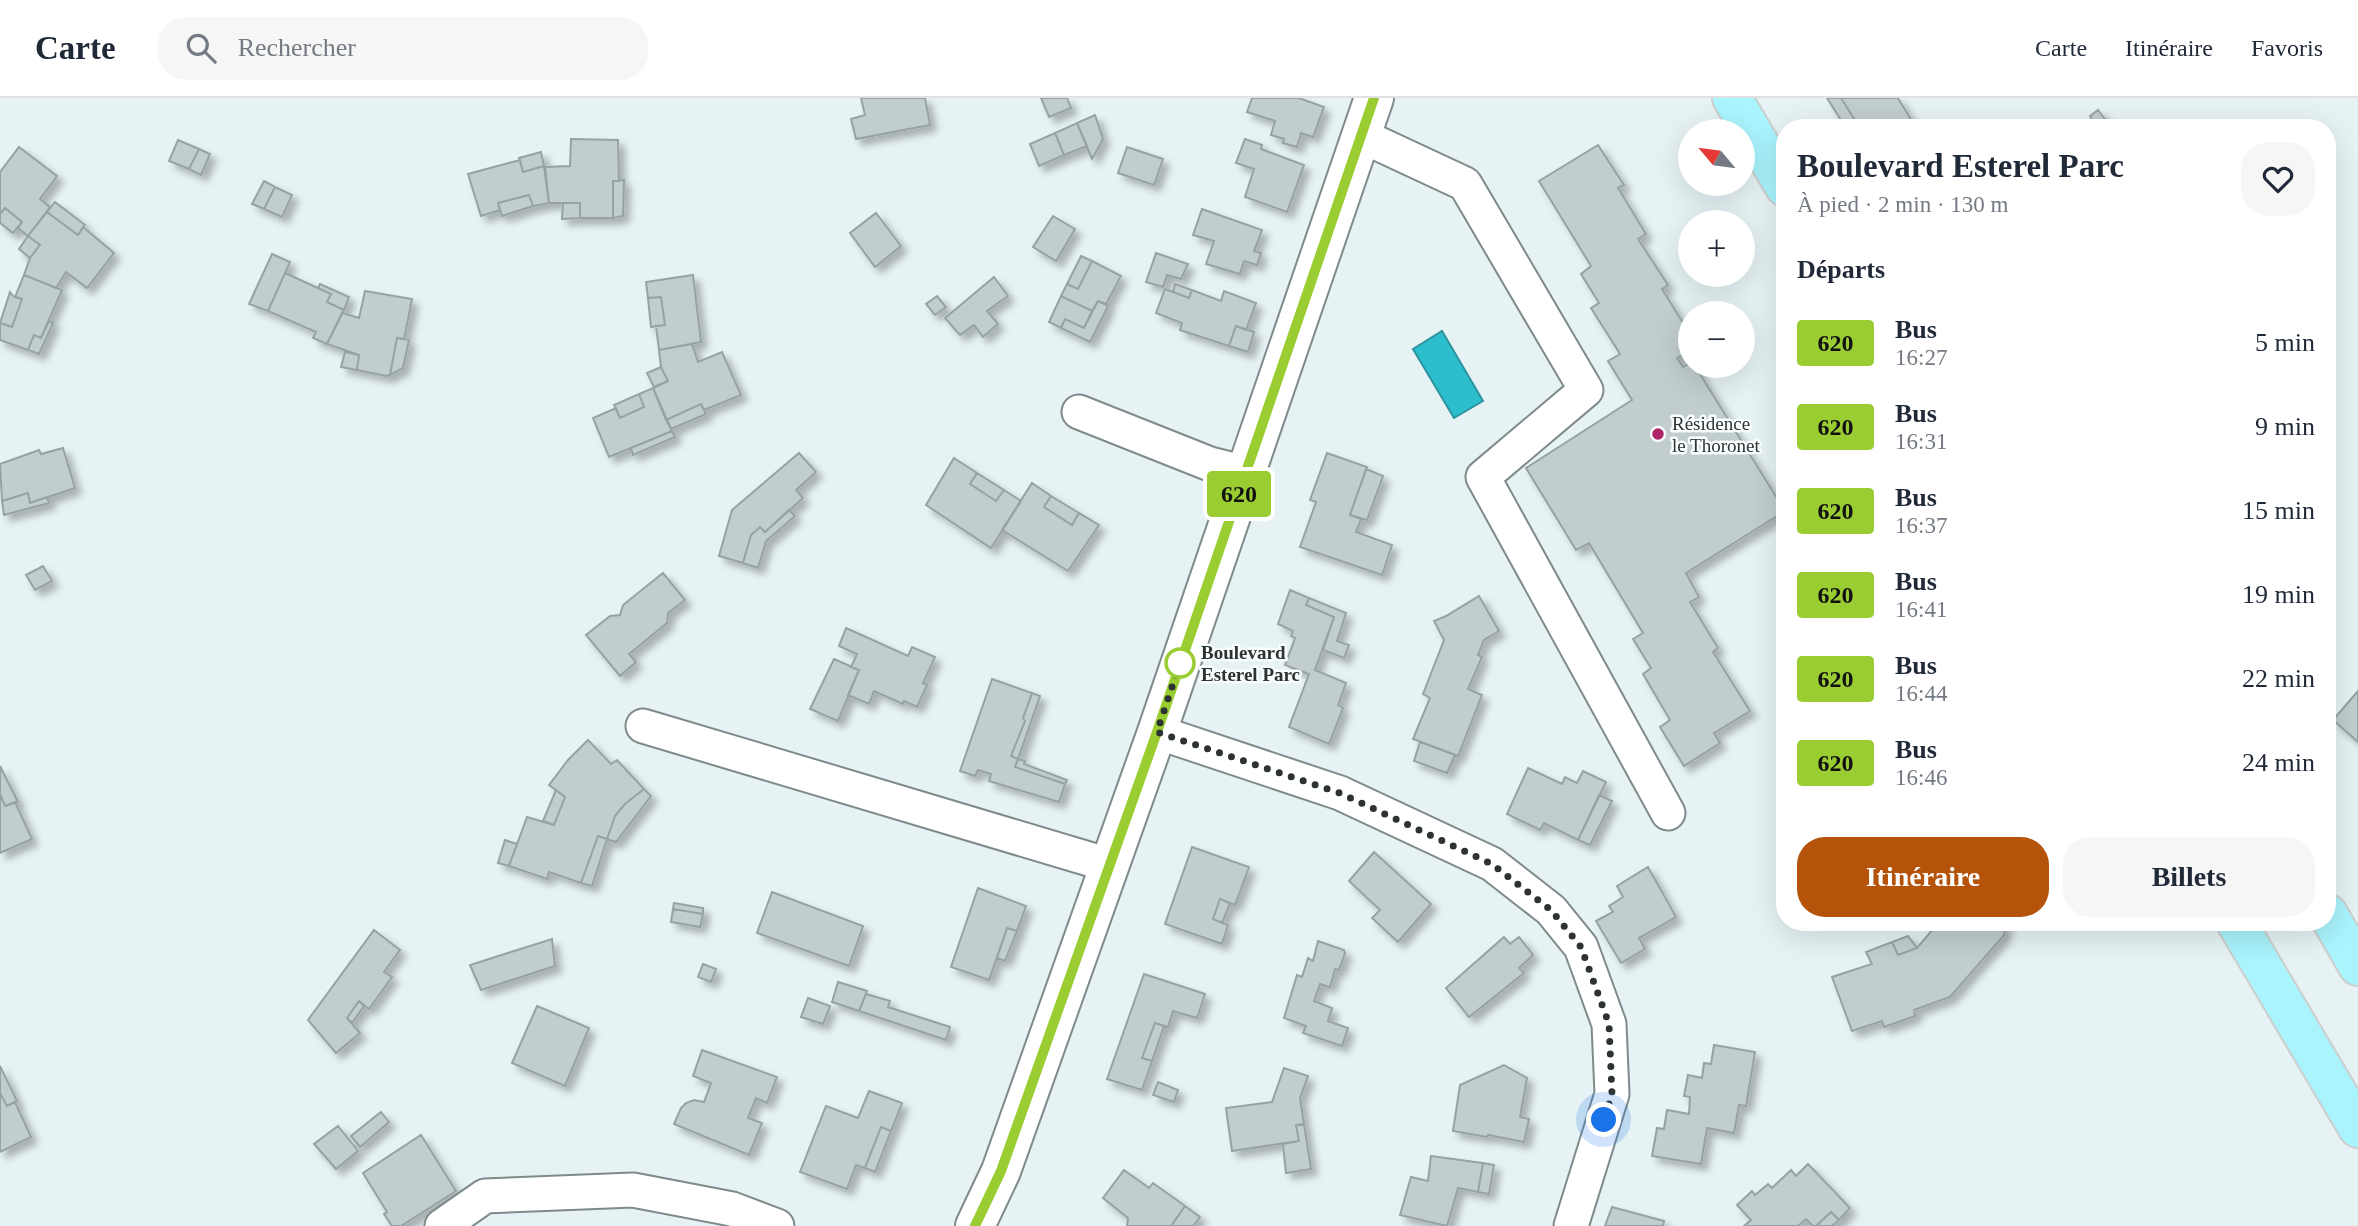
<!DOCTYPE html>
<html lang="fr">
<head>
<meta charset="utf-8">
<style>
	:root { --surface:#fff; --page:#f6f6f7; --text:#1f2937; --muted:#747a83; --line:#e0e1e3; --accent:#b45309 }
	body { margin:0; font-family:Georgia,serif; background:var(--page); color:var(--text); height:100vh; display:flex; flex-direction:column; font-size:26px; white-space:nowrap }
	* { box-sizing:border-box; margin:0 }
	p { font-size:23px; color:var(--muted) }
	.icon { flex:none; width:38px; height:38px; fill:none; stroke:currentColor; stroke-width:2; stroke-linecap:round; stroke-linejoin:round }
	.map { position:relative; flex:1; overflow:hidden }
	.side { position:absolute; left:1776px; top:21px; width:560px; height:812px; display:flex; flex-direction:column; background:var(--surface); border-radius:28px; box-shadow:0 7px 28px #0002 }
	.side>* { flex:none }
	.badge { padding:0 14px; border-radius:5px; font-size:24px; line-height:46px }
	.needle { width:46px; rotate:299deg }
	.tools { position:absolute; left:1678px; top:21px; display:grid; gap:14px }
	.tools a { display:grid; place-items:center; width:77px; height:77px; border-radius:50%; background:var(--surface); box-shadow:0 7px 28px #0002; font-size:35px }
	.you { position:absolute; width:35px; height:35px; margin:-18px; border:5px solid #fff; border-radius:50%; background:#1a73e8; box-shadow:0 0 0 10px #1a73e833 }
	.map>.badge { position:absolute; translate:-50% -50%; box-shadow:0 0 0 4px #fff }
	h2 { padding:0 21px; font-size:26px; line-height:63px }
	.round { display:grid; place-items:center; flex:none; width:74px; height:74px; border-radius:28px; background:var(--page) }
	.summary { display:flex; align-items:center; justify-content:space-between; height:119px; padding:0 21px }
	h1 { font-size:33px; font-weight:600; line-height:52px }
	.primary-button { display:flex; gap:14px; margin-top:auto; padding:14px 21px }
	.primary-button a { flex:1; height:80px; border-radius:28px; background:var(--accent); color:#fff; font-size:28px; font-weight:600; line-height:80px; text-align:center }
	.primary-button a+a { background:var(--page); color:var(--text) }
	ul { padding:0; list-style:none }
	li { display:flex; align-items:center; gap:21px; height:84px; padding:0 21px }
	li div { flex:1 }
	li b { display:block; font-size:26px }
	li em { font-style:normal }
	li .badge { min-width:77px; font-weight:700; text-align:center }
	header { display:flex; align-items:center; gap:42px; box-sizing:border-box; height:98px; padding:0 35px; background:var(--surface); border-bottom:2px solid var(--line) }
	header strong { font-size:33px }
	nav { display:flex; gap:38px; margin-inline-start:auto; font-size:24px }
	.search { width:490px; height:63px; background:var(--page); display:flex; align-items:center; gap:18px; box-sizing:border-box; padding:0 24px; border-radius:28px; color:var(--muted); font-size:26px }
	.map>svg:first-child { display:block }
</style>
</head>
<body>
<header>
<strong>Carte</strong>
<div class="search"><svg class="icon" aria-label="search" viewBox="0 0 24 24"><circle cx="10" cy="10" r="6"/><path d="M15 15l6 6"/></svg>Rechercher</div>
<nav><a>Carte</a><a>Itinéraire</a><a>Favoris</a></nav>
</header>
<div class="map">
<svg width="2358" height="1128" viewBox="0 0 2358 1128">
	<defs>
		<filter id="shadow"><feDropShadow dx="6" dy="6" stdDeviation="3.5" flood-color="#0004"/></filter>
	</defs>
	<rect width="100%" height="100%" fill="#e6f2f4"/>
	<!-- water -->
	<path fill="#2cbecd" stroke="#2c949e" stroke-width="2" d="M 1442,233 L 1483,303 L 1454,320 L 1413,251 Z"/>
	<!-- building -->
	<path fill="#c1cdce" stroke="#97a2a4" stroke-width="2" filter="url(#shadow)" d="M 861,0 L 925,0 L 930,27 L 856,41 L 851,21 L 865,17 Z
		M 1041,0 L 1067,0 L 1071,10 L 1049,19 Z
		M 1252,0 L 1299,0 L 1324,9 L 1313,39 L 1301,35 L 1297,49 L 1283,45 L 1284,41 L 1271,37 L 1275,23 L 1247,14 Z
		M 1827,0 L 1841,0 L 1860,30 L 1846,30 Z
		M 1841,0 L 1898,0 L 1916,30 L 1860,30 Z
		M 2098,12 L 2108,25 L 2101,30 L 2097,30 L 2090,18 Z
		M 1095,17 L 1103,41 L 1092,61 L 1077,25 Z
		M 1077,25 L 1087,48 L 1064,57 L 1055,35 Z
		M 1055,35 L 1064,57 L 1039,68 L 1030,46 Z
		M 571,41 L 618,42 L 619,83 L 613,83 L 613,120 L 580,120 L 580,105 L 549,105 L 545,69 L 570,68 Z
		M 1245,41 L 1262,47 L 1261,51 L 1304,67 L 1287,114 L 1245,99 L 1254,71 L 1236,65 Z
		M 178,42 L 199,51 L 189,71 L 169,63 Z
		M 1598,47 L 1624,87 L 1618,90 L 1646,136 L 1638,141 L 1668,187 L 1662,191 L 1690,236 L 1690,252 L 1677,260 L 1683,269 L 1690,265 L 1690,268 L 1695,268 L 1785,413 L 1686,475 L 1699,499 L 1690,504 L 1718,550 L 1713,554 L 1750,613 L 1714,635 L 1720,645 L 1684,668 L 1660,629 L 1670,622 L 1643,576 L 1651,570 L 1633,541 L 1643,535 L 1589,445 L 1576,452 L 1526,370 L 1632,302 L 1608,263 L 1620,256 L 1591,210 L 1599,205 L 1581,176 L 1591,168 L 1539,83 Z
		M 19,49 L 57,78 L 40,101 L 50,109 L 28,138 L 18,130 L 22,124 L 5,110 L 0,116 L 0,74 Z
		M 1127,49 L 1163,61 L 1154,87 L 1118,75 Z
		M 199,51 L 210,56 L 201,77 L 189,71 Z
		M 541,54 L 544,68 L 523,74 L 519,60 Z
		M 520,62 L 523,74 L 544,68 L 549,105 L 533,108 L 529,97 L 498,105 L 500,112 L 481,118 L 468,76 Z
		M 624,82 L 623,118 L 613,120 L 613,83 Z
		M 264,83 L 275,89 L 264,111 L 252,106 Z
		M 275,89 L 292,97 L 282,119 L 264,111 Z
		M 529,97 L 533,108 L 502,118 L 498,105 Z
		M 55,104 L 85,127 L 78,137 L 47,114 Z
		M 563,105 L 580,105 L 580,120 L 562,121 Z
		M 5,110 L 22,124 L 13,135 L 0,125 L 0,116 Z
		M 1202,111 L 1262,132 L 1254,153 L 1261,155 L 1257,167 L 1244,163 L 1240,176 L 1206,166 L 1214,143 L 1193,137 Z
		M 47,114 L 78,137 L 83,129 L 114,155 L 87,190 L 66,174 L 56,190 L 24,177 L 30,160 L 40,147 L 28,138 Z
		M 876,115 L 901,148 L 875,169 L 850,135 Z
		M 1053,118 L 1075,131 L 1056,163 L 1033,149 Z
		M 28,138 L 40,147 L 30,160 L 19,151 Z
		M 1156,155 L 1188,166 L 1181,181 L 1167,177 L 1163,189 L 1146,184 Z
		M 272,156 L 290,164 L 268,213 L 249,206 Z
		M 1081,158 L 1092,163 L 1078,191 L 1067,186 Z
		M 1092,163 L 1121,178 L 1106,206 L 1098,203 L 1092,213 L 1061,198 L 1067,186 L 1078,191 Z
		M 285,175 L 331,196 L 327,204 L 344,212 L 327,246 L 313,240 L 316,234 L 268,213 Z
		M 24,177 L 62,192 L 41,240 L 34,237 L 28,252 L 0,242 L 0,225 L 12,229 L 22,201 L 15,199 Z
		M 693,177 L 701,244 L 659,252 L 656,228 L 665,227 L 661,199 L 648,200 L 646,184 Z
		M 994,179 L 1008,198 L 987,213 L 998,226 L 983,239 L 974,227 L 960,237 L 945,220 Z
		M 320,186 L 349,199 L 344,212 L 327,204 L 331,196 L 318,190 Z
		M 1175,186 L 1192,192 L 1189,200 L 1173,194 Z
		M 1165,191 L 1189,200 L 1192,192 L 1221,203 L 1224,193 L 1256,205 L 1246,232 L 1236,228 L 1229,248 L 1180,232 L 1182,225 L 1156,215 Z
		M 365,193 L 412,201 L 404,241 L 397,240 L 390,277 L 386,278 L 357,272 L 359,257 L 327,246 L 342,215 L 359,220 Z
		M 10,194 L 13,198 L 22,201 L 12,229 L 0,225 Z
		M 937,198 L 946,209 L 935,217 L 926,206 Z
		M 1061,198 L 1092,213 L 1084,230 L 1065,221 L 1061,230 L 1049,224 Z
		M 661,199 L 665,227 L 651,229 L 648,200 Z
		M 1098,203 L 1108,208 L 1090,244 L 1061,230 L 1065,221 L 1084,230 Z
		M 49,223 L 53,225 L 39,256 L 28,252 L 34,237 L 41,240 Z
		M 1236,228 L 1254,234 L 1248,254 L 1229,248 Z
		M 397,240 L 409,242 L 403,270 L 390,277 Z
		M 692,246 L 698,264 L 722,254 L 741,297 L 704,312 L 701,306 L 666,322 L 653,290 L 668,283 L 661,269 L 659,252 Z
		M 345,254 L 359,257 L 357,272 L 341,269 Z
		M 661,269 L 668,283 L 654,289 L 647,275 Z
		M 653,290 L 672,333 L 609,359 L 593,320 L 616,310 L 620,320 L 644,309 L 639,296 Z
		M 639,296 L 644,309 L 620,320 L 614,307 Z
		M 701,306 L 706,316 L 671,331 L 666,322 Z
		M 672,333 L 675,339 L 633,357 L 631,350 Z
		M 63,350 L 75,390 L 30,405 L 28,395 L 2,403 L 0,366 L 39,352 L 41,356 Z
		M 799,355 L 816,374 L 796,392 L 803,400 L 765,434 L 760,429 L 751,437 L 743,465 L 719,458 L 732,412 Z
		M 1327,355 L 1367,369 L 1350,417 L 1361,421 L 1356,434 L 1392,447 L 1382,477 L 1300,449 L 1316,404 L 1310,402 Z
		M 954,360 L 977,375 L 970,386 L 996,403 L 1004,392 L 1021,403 L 991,450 L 926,407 Z
		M 1366,371 L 1383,378 L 1367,422 L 1350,417 Z
		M 977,375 L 1004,392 L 996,403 L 970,386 Z
		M 1032,385 L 1051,398 L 1044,409 L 1072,427 L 1079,415 L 1099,427 L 1068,473 L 1002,432 Z
		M 28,395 L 30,405 L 47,399 L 49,405 L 4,417 L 2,403 Z
		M 1051,398 L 1079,415 L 1072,427 L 1044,409 Z
		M 789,412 L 795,418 L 766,443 L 758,470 L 743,465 L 751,437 L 760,429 L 765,434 Z
		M 43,468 L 52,483 L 35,492 L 26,477 Z
		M 663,475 L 685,502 L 668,515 L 667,525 L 629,556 L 636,564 L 620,578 L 586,537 L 610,518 L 620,517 L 623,507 Z
		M 1290,492 L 1309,500 L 1306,507 L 1334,519 L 1315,572 L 1346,585 L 1338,607 L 1343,610 L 1329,646 L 1289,629 L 1309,576 L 1285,567 L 1295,540 L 1291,538 L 1293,533 L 1278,526 Z
		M 1479,498 L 1499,533 L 1484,542 L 1478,557 L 1482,559 L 1468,591 L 1482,597 L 1458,658 L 1413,641 L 1430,600 L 1423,596 L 1444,542 L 1434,523 L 1446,518 Z
		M 1309,500 L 1346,515 L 1337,543 L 1349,547 L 1344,560 L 1323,552 L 1334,519 L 1306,507 Z
		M 846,530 L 908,558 L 912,549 L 935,559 L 923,585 L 927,587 L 917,609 L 904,603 L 903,606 L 874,593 L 869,606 L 848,597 L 859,572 L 851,569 L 857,556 L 839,548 Z
		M 834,561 L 859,572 L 838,623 L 810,611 Z
		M 992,581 L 1032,595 L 1023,620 L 1025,623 L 1011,658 L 1018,661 L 1015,669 L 1065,686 L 1059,704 L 989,683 L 991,676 L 978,672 L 975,678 L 960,673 Z
		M 2358,593 L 2358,644 L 2333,622 Z
		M 1032,595 L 1040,598 L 1018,661 L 1011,658 L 1025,623 L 1023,620 Z
		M 588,642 L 611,666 L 617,662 L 644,691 L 625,706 L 615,718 L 607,741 L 598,738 L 581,785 L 549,774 L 547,781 L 509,768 L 527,719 L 554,727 L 565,699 L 549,687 L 568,662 Z
		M 1420,644 L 1455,657 L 1447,675 L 1414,663 Z
		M 1018,661 L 1025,663 L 1024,666 L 1067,682 L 1065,686 L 1015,669 Z
		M 0,668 L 18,704 L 5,708 L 0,696 Z
		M 1528,670 L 1562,686 L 1565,679 L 1577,685 L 1583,673 L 1606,684 L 1578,742 L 1544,725 L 1540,732 L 1507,716 Z
		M 644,691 L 651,698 L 616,744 L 607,741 L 615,718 L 625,706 Z
		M 556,692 L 565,699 L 554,727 L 543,723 Z
		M 0,696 L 5,708 L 15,704 L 32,741 L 0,755 Z
		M 1599,697 L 1612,703 L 1590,747 L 1578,742 Z
		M 598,738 L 607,741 L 592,788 L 581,785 Z
		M 505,742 L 517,746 L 509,768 L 498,765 Z
		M 1192,749 L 1249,769 L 1235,807 L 1220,801 L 1213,821 L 1228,827 L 1222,846 L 1165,826 Z
		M 1374,754 L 1431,806 L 1398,844 L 1372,820 L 1380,812 L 1349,783 Z
		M 1648,769 L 1676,819 L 1639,840 L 1645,851 L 1621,865 L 1596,823 L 1613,814 L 1609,808 L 1623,799 L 1617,788 Z
		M 978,790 L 1026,808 L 1017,833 L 1007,830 L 989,882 L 951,869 Z
		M 772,794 L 863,828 L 849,868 L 757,835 Z
		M 1220,801 L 1230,805 L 1222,825 L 1213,821 Z
		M 674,805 L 703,810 L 703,816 L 673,811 Z
		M 673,811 L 703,816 L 700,829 L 671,824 Z
		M 1939,824 L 2006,824 L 2004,837 L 1950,899 L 1914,912 L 1915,918 L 1884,929 L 1882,923 L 1852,933 L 1832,879 L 1872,866 L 1866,854 L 1892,844 L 1898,857 L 1917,850 Z
		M 1007,830 L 1017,833 L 1005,863 L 997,860 Z
		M 374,832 L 400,852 L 384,874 L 392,879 L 369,911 L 359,903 L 347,920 L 360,935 L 336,955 L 308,922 Z
		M 1908,838 L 1917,850 L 1898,857 L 1892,844 Z
		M 1504,839 L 1510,846 L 1519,839 L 1533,857 L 1519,870 L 1524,875 L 1469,919 L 1446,890 Z
		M 552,841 L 555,868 L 481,892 L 470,867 Z
		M 1318,843 L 1344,852 L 1345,855 L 1339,872 L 1335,871 L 1330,889 L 1320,886 L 1314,903 L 1332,910 L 1328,923 L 1348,930 L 1342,948 L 1303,935 L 1306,928 L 1284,920 L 1297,877 L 1302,879 L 1308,860 L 1313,863 Z
		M 703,866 L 716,871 L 711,884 L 698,879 Z
		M 1144,876 L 1205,896 L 1197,920 L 1173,913 L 1168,929 L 1155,925 L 1142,960 L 1152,963 L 1142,992 L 1107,981 Z
		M 838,884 L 867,893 L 859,913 L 832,904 Z
		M 866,896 L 890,903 L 888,909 L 950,929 L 946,942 L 859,913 Z
		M 808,900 L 830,908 L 823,926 L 801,919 Z
		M 359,903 L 364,908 L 352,925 L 347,920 Z
		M 537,908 L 589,930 L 565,988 L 512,965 Z
		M 1155,925 L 1164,928 L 1152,963 L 1142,960 Z
		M 1714,947 L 1755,954 L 1746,1008 L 1739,1007 L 1734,1035 L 1707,1030 L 1701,1066 L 1652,1058 L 1657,1030 L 1664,1031 L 1667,1012 L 1689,1016 L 1690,999 L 1684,998 L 1688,977 L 1702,980 L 1704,965 L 1711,966 Z
		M 702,952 L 777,979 L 767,1005 L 756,1000 L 748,1020 L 762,1025 L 749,1057 L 674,1026 L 681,1010 L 686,1005 L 694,1002 L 704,1004 L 711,985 L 693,978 Z
		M 1504,967 L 1527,980 L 1520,1019 L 1529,1021 L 1524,1044 L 1488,1037 L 1487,1039 L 1453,1033 L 1460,987 Z
		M 0,968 L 17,1003 L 7,1008 L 0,995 Z
		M 1284,970 L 1308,978 L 1300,1000 L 1304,1026 L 1296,1027 L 1299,1043 L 1232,1053 L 1226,1010 L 1272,1004 Z
		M 1158,984 L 1178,992 L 1174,1004 L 1153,997 Z
		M 869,993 L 902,1005 L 891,1033 L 881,1029 L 865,1070 L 856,1067 L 847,1091 L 800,1074 L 826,1008 L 858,1020 Z
		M 0,995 L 7,1008 L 15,1004 L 31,1039 L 0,1054 Z
		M 381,1014 L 389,1024 L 360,1049 L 351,1038 Z
		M 1304,1026 L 1311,1071 L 1286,1075 L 1283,1046 L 1299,1043 L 1296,1027 Z
		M 338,1028 L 358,1053 L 336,1071 L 314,1046 Z
		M 881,1029 L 891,1033 L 875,1074 L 865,1070 Z
		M 421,1037 L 456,1093 L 401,1128 L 392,1128 L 384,1116 L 387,1114 L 363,1075 Z
		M 1431,1058 L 1483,1065 L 1478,1094 L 1458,1090 L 1447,1128 L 1400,1117 L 1411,1079 L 1428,1083 Z
		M 1483,1065 L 1494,1067 L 1489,1096 L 1478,1094 Z
		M 1808,1066 L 1850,1110 L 1839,1122 L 1831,1114 L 1816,1128 L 1813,1128 L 1806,1121 L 1798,1128 L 1744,1128 L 1751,1122 L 1737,1107 L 1752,1093 L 1755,1097 L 1768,1086 L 1772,1090 L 1791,1072 L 1796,1078 Z
		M 1124,1072 L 1149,1090 L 1153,1085 L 1185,1108 L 1171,1128 L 1127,1128 L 1128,1120 L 1103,1100 Z
		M 1185,1108 L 1200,1119 L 1193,1128 L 1174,1128 L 1172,1127 Z
		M 1612,1109 L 1664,1123 L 1663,1128 L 1605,1128 Z
		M 1831,1114 L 1839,1122 L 1832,1128 L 1816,1128 Z"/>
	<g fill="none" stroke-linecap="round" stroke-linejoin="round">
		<defs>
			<path id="street" d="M 1362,38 L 1465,86 L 1586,292 L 1483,379 L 1668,715
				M 1079,314 L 1210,366 L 1246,375
				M 643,628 L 1109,767
				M 1157,634 L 1340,695 L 1492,766 L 1551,812 L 1581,849 L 1609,926 L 1612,996 L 1571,1128
				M 442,1128 L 485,1098 L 633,1092 L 732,1111 L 777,1128"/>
			<path id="secondary" d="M 975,1128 L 1001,1073 L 1157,634 L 1374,0"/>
			<path id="primary" d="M 1732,0 L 1785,89
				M 2328,816 L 2358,868
				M 2236,824 L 2358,1030"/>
		</defs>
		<!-- street casing -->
		<use href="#street" stroke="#7f8a8b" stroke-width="37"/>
		<!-- secondary casing -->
		<use href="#secondary" stroke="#7f8a8b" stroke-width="42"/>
		<!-- primary casing -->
		<use href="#primary" stroke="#cdcece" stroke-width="42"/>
		<!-- street -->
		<use href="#street" stroke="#fff" stroke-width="33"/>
		<!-- secondary -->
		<use href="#secondary" stroke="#fff" stroke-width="38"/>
		<!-- primary -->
		<use href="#primary" stroke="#a9f4fd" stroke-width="38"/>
	</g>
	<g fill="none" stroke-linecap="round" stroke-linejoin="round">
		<defs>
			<path id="line" d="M 975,1128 L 1001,1073 L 1157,634 L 1374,0"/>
		</defs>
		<!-- line casing -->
		<use href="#line" stroke="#fff" stroke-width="16"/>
		<!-- line -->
		<use href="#line" stroke="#9acd32" stroke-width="10"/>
		<!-- walk -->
		<path stroke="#2d3232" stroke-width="7" stroke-dasharray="0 12.6" d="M 1180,565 L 1157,634 L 1340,695 L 1492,766 L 1551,812 L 1581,849 L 1609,926 L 1612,996 L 1604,1022"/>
	</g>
	<!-- markers -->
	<circle fill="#ae276a" stroke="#f9fefe" stroke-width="2.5" cx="1658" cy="336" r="7"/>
	<circle fill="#fff" stroke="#9acd32" stroke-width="3.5" cx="1180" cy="565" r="14"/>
	<g text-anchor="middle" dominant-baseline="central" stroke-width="5" stroke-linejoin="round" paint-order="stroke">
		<!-- poi labels -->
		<g font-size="19" fill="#2d3232" stroke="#f9fefe" text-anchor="start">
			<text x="1672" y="325">Résidence<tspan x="1672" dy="22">le Thoronet</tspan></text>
		</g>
		<!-- stop labels -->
		<g font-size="19" font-weight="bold" fill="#2d3232" stroke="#f9fefe" text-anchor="start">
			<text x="1201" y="554">Boulevard<tspan x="1201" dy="22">Esterel Parc</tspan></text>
		</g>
	</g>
</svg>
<div class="tools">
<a><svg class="needle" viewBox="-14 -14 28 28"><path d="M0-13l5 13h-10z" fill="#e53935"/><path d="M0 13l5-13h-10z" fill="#747a83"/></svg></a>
<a>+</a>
<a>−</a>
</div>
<div class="you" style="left:1604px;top:1022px"></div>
<b class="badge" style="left:1239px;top:396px;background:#9acd32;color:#111">620</b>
<section class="side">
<div class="summary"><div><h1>Boulevard Esterel Parc</h1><p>À pied · 2 min · 130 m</p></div><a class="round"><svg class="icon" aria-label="heart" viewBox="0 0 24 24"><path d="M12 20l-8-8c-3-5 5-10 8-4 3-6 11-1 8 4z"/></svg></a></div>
<h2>Départs</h2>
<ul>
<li><span class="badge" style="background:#9acd32;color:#111">620</span><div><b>Bus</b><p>16:27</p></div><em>5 min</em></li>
<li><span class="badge" style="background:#9acd32;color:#111">620</span><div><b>Bus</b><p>16:31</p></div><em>9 min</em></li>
<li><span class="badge" style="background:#9acd32;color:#111">620</span><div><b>Bus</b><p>16:37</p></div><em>15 min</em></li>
<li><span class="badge" style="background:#9acd32;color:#111">620</span><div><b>Bus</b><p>16:41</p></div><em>19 min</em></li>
<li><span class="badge" style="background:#9acd32;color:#111">620</span><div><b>Bus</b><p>16:44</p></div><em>22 min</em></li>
<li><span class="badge" style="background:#9acd32;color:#111">620</span><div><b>Bus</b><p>16:46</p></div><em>24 min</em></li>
</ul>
<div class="primary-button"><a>Itinéraire</a><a>Billets</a></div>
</section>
</div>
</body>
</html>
